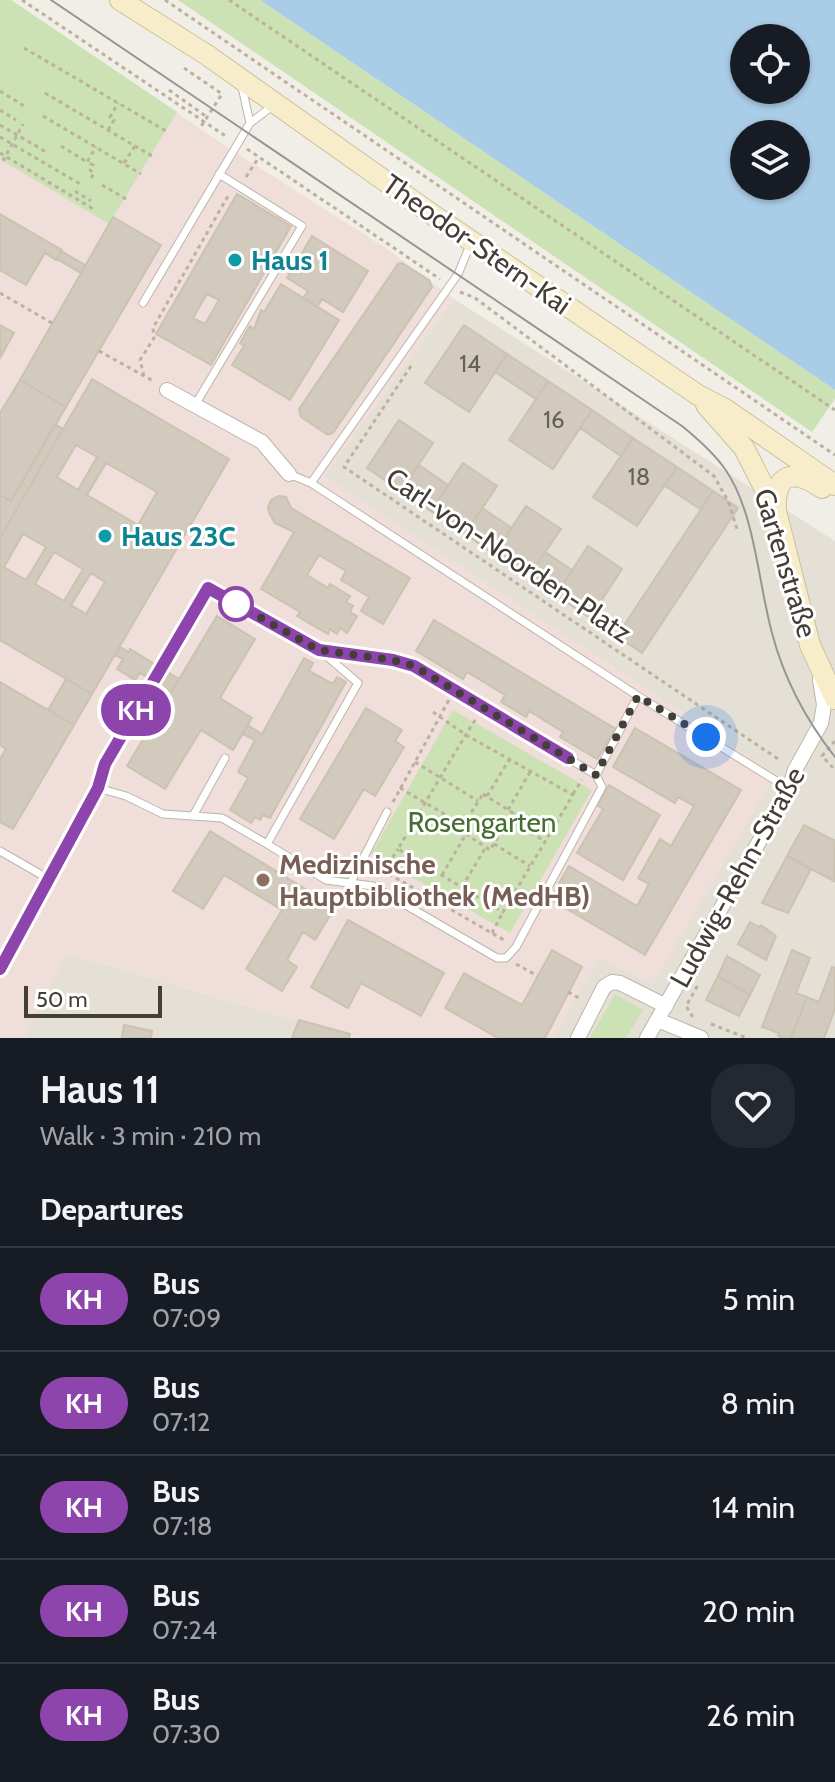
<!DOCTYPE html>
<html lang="en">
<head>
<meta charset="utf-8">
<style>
	:root { --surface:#171b24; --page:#242831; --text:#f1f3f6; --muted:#9ea1a6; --line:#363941 }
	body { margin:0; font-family:Cabin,sans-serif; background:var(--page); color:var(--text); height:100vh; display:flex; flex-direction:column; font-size:30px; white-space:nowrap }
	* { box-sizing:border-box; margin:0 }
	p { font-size:26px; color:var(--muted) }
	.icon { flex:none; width:44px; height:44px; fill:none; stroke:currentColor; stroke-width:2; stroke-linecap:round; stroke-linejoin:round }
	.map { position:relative; height:1038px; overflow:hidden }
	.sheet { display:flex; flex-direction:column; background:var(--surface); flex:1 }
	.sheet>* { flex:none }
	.badge { padding:0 16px; border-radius:26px; font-size:28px; line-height:52px }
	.controls { position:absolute; left:730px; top:24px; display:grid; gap:16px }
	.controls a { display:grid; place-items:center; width:80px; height:80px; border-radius:50%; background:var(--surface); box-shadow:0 2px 6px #0004; font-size:40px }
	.scale { position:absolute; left:24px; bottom:20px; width:138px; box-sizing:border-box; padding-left:8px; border:4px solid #433e37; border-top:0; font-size:22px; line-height:28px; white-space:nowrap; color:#433e37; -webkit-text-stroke:6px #fff; paint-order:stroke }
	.you { position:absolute; width:40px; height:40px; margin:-20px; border:6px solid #fff; border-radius:50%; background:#1a73e8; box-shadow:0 0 0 12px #1a73e833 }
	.map>.badge { position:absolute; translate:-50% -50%; box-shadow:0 0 0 4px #fff }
	h2 { padding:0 40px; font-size:30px; line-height:72px }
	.round { display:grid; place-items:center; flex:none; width:84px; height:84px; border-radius:32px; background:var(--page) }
	.summary { display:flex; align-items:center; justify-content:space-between; height:136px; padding:0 40px }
	h1 { font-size:38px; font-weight:800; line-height:60px }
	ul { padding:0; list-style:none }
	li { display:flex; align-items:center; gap:24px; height:104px; padding:0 40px; border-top:2px solid var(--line) }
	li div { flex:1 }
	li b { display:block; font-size:30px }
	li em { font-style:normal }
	li .badge { min-width:88px; font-weight:700; text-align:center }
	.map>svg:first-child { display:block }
</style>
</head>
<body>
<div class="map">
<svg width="835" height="1038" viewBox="0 0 835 1038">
	<rect width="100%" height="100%" fill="#f1eee7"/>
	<!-- residential -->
	<path fill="#e4e0d5" d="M 454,299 L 835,541 L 835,1038 L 552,1038 L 599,958 L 653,984 L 324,476 Z
		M 66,953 L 356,1038 L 24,1038 Z"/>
	<!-- medical -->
	<path fill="#f0dedb" d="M 0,0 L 11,0 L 224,145 L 387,249 L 454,299 L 325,476 L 776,774 L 653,984 L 599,958 L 552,1038 L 357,1038 L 67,953 L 24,1038 L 0,1038 Z"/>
	<!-- green -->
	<path fill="#cce1b4" d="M 0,0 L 11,0 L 177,112 L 109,224 L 0,159 Z
		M 178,0 L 260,0 L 835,390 L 835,399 L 812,432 Z
		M 453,710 L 592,790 L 510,933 L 371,854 Z
		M 615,994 L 643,1010 L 626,1038 L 590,1038 Z"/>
	<!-- water -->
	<path fill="#aacde7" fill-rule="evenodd" d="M 260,0 L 835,0 L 835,390 ZM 744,38 L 796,38 L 796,90 L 744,90 ZM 744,134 L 796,134 L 796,186 L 744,186 Z"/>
	<!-- building -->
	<path fill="#d1cabd" stroke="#cbc2b1" stroke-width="2" fill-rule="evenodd" d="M 237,194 L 291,226 L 211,365 L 156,334 ZM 207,294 L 219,300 L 205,324 L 193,318 Z
		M 0,214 L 62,250 L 56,260 L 45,253 L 26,285 L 0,270 Z
		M 113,217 L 161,245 L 66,407 L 20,380 Z
		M 312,236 L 368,271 L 343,312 L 322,299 L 317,307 L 303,298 L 308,291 L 287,278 Z
		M 61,251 L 85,265 L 81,273 L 57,259 Z
		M 402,263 L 429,280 L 432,287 L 333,433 L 328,435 L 301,417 L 299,409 L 398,264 Z
		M 281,284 L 339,320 L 290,400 L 232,365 L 244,346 L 240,343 L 250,326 L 254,329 L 261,310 L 264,312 Z
		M 0,325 L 14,333 L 0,358 Z
		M 464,325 L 507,354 L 469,412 L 425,383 Z
		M 507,354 L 548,381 L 536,399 L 495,372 Z
		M 92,379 L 229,459 L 92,694 L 0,640 L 0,538 ZM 76,445 L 97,457 L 78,490 L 57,477 ZM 106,463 L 157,492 L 138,525 L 87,495 ZM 23,534 L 46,547 L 26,580 L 4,567 ZM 54,552 L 83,569 L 64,601 L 35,584 ZM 91,573 L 105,582 L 86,614 L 71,605 Z
		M 20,380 L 66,407 L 11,501 L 0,495 L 0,413 Z
		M 548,381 L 592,410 L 553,469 L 509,440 Z
		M 592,410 L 633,438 L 621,456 L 580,428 Z
		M 399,420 L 433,443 L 401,491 L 367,468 Z
		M 55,424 L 63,429 L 0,538 L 0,495 L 11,501 Z
		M 633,438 L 677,467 L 637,526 L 593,497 Z
		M 463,463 L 497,486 L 465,534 L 431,511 Z
		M 419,465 L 448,485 L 431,511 L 401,491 Z
		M 677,467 L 713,491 L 700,509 L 664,485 Z
		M 713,491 L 738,508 L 642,653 L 617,636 Z
		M 279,496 L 286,497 L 291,508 L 410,578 L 383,624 L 361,611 L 369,597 L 341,580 L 346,571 L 319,555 L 307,575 L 328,588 L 330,584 L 350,596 L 346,602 L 353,606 L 350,612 L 357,616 L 347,633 L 340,628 L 337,634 L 330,629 L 328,634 L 297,616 L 300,612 L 261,589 L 294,532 L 275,523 L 269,513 L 268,507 L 271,500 Z
		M 526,506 L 561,529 L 529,576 L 494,554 Z
		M 482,508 L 512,528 L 494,554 L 465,534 Z
		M 588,546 L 622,569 L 590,618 L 556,595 Z
		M 545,552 L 572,570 L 556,595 L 529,576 Z
		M 217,616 L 255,639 L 220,698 L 252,718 L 233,750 L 201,730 L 165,789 L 127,766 Z
		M 434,620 L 616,729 L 597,759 L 560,737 L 563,732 L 529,711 L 526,717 L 501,702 L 505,695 L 467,672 L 463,679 L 416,651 Z
		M 120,647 L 129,652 L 130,649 L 179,679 L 171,692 L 140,673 L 135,680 L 117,669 L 123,659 L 115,655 Z
		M 304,658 L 313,663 L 309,671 L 333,684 L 337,677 L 346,682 L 270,818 L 263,815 L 260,820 L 255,817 L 251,823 L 230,810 L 248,778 L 238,772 L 255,740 L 243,734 L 247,725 L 262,734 Z
		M 66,679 L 92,694 L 74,725 L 48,710 Z
		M 0,682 L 74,725 L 13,829 L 0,822 L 0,759 L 6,749 L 0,745 Z
		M 366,708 L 402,730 L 395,741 L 404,747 L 375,796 L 364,789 L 334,839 L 300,819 Z
		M 635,728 L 741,790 L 645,955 L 550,899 L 569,866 L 637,906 L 649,884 L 638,878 L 660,839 L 671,846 L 694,806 L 678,797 L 675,803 L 613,767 Z
		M 609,785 L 660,815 L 623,880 L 577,853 L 603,809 L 597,805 Z
		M 804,825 L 835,841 L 834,881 L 787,856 Z
		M 210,831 L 335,907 L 315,940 L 303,932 L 287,960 L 297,967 L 282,991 L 246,969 L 282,910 L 224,875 L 203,909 L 173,891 Z
		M 787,856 L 811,869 L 788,913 L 762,903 Z
		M 348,920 L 444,973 L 421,1016 L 361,983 L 348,1008 L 311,987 Z
		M 750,922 L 759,927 L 761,925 L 776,936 L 766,960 L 738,944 Z
		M 552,950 L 582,967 L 545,1038 L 498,1038 L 445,1008 L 464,973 L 522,1005 Z
		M 792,950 L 810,958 L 796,993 L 807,997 L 791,1038 L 783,1038 L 778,1036 L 779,1033 L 762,1027 Z
		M 727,956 L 760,975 L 750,995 L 718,976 Z
		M 832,967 L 835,968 L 835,1009 L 824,1038 L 791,1038 L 807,997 L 819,1002 Z
		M 718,976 L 750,995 L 739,1016 L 706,1000 Z
		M 299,1020 L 350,1034 L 349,1038 L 292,1038 Z
		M 124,1025 L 152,1031 L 151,1038 L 122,1038 Z"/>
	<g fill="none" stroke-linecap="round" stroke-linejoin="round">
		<defs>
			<path id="lane" d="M 242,87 L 250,123
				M 143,303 L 250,123 L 274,105
				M 195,405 L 302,226 L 219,174
				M 289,474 L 311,483 L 638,696 L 788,788
				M 311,483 L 458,274 L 471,243
				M 161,668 L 208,588 L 319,650 L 393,660 L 414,666 L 596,775 L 638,696
				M 98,788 L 126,796 L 163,814 L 222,818 L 267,844 L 358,683 L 322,652
				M 193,816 L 225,758
				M 267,844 L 326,880 L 373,886 L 497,958 L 506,958 L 516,947 L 602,787 L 596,775
				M 0,851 L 47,878
				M 351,882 L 387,812
				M 0,969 L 98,788 L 105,764 L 153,681"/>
			<path id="street" d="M 167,390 L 262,442 L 289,474
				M 658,1020 L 701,1038
				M 578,1038 L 604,987 L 612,982 L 620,983 L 666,1006
				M 647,1038 L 789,789 L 795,770 L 821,723 L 824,705 L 820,680"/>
			<path id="secondary" d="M 120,0 L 207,55 L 433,215 L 698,395 L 725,409 L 835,485
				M 706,405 L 744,448 L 776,511 L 810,645 L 835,699
				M 776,511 C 774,473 793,468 822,488"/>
		</defs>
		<!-- lane casing -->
		<use href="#lane" stroke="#bbb6aa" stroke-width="9"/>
		<!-- street casing -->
		<use href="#street" stroke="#bbb6aa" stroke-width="16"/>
		<!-- secondary casing -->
		<use href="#secondary" stroke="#ccc09b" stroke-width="22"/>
		<!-- path -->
		<path stroke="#bbb19d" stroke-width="3" stroke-dasharray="4 4" stroke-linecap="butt" d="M 22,0 L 227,137
			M 165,0 L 835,455
			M 229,0 L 835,410
			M 24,48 L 166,131
			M 184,68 L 222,94 L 200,128
			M 169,90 L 207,117
			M 0,91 L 24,106
			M 45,93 L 152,156
			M 0,110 L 16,120
			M 43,116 L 141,174
			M 0,125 L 48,153
			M 108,130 L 114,120 L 110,117 L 118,103
			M 0,137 L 82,185
			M 61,146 L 87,162
			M 247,149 L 440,279
			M 0,153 L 95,210
			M 3,161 L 23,124
			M 124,163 L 135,146
			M 246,177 L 259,157
			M 91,178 L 94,173 L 90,170 L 93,165 L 87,162 L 96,147
			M 102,185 L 126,199
			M 75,191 L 91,201
			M 460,292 L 475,298 L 714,476 L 728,501 L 738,532
			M 0,293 L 52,323
			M 99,351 L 155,382
			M 411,366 L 344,467 L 781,761
			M 144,376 L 140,360 L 154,338 L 153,328 L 228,196
			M 433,712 L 466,735 L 573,795 L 503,912 L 398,849 C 424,805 450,760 477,717
			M 835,741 L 822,756 L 835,770
			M 415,762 L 478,801
			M 400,788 L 463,825
			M 483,794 L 513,813 L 490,850 L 460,830 Z
			M 573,794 L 582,780
			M 487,796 L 509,760
			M 393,802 L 449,700
			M 508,810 L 530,772
			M 510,821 L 545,841
			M 494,844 L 530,866
			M 375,866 L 504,940
			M 384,871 L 398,849
			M 442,875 L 466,834
			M 462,887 L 486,847
			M 492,933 L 503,912
			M 516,964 L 538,976
			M 568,992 L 579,998
			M 693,1017 L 686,1006 L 698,985
			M 711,1024 L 747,1038"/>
		<!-- lane -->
		<use href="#lane" stroke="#fff" stroke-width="7"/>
		<!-- street -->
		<use href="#street" stroke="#fff" stroke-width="14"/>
		<!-- secondary -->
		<use href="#secondary" stroke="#f8edca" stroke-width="20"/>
		<!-- tram -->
		<path stroke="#959595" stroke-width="2" d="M 51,0 L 682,426 C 698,439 713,452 725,469 C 755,512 758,582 772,633 C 784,679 806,720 835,757"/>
	</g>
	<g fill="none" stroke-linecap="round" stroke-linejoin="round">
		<defs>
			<path id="line" d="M 0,969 L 98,788 L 105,764 L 208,588 L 319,650 L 393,660 L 414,666 L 568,758"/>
		</defs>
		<!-- line casing -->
		<use href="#line" stroke="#fff" stroke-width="18"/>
		<!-- line -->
		<use href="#line" stroke="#8e44ad" stroke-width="12"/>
		<!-- walk -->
		<path stroke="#433e37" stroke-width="8" stroke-dasharray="0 14.4" d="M 236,604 L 319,650 L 393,660 L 414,666 L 596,775 L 638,696 L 706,737"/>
	</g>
	<!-- markers -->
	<g fill="#0f9aa8" stroke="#fff" stroke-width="3">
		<circle cx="235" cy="260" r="8"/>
		<circle cx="105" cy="536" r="8"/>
	</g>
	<circle fill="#fff" stroke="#8e44ad" stroke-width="4" cx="236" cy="604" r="16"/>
	<circle fill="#8d6e63" stroke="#fff" stroke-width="3" cx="263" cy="880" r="8"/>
	<g text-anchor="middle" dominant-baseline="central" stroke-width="6" stroke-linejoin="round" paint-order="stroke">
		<!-- number labels -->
		<g font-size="24" fill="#666158">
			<text x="470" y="363">14</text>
			<text x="554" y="419">16</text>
			<text x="639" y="476">18</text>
		</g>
		<!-- street labels -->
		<g font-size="28" fill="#433e37" stroke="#fff">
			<text transform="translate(477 244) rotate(35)">Theodor-Stern-Kai</text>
			<text transform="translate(509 555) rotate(34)">Carl-von-Noorden-Platz</text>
			<text transform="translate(786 563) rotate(73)">Gartenstraße</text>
			<text transform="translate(737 877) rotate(-61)">Ludwig-Rehn-Straße</text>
		</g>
		<!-- culture labels -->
		<g font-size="28" font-weight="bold" fill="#0d838f" stroke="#fff" text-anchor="start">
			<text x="251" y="260">Haus 1</text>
			<text x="121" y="536">Haus 23C</text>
		</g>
		<!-- park labels -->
		<g font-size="28" fill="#476e31" stroke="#fff">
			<text x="482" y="822">Rosengarten</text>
		</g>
		<!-- education labels -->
		<g font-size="28" font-weight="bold" fill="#785e54" stroke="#fff" text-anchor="start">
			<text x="279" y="864">Medizinische<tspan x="279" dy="32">Hauptbibliothek (MedHB)</tspan></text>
		</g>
	</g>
</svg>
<div class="controls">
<a><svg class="icon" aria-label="locate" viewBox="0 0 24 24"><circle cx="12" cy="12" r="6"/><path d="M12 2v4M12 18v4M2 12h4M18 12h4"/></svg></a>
<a><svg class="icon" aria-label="layers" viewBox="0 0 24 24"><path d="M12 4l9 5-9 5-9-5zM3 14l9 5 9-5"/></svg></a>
</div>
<div class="scale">50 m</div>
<div class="you" style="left:706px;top:737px"></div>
<b class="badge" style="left:136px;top:710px;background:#8e44ad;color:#fff">KH</b>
</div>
<section class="sheet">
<div class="summary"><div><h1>Haus 11</h1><p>Walk · 3 min · 210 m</p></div><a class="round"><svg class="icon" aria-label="heart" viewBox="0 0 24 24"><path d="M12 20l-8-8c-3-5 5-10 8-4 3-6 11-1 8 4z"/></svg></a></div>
<h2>Departures</h2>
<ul>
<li><span class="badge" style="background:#8e44ad;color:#fff">KH</span><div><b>Bus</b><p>07:09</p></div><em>5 min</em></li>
<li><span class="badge" style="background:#8e44ad;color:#fff">KH</span><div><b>Bus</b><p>07:12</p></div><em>8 min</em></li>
<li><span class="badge" style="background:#8e44ad;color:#fff">KH</span><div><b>Bus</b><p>07:18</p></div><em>14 min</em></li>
<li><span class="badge" style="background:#8e44ad;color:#fff">KH</span><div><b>Bus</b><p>07:24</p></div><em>20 min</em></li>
<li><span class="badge" style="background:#8e44ad;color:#fff">KH</span><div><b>Bus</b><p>07:30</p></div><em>26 min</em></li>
</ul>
</section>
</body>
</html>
